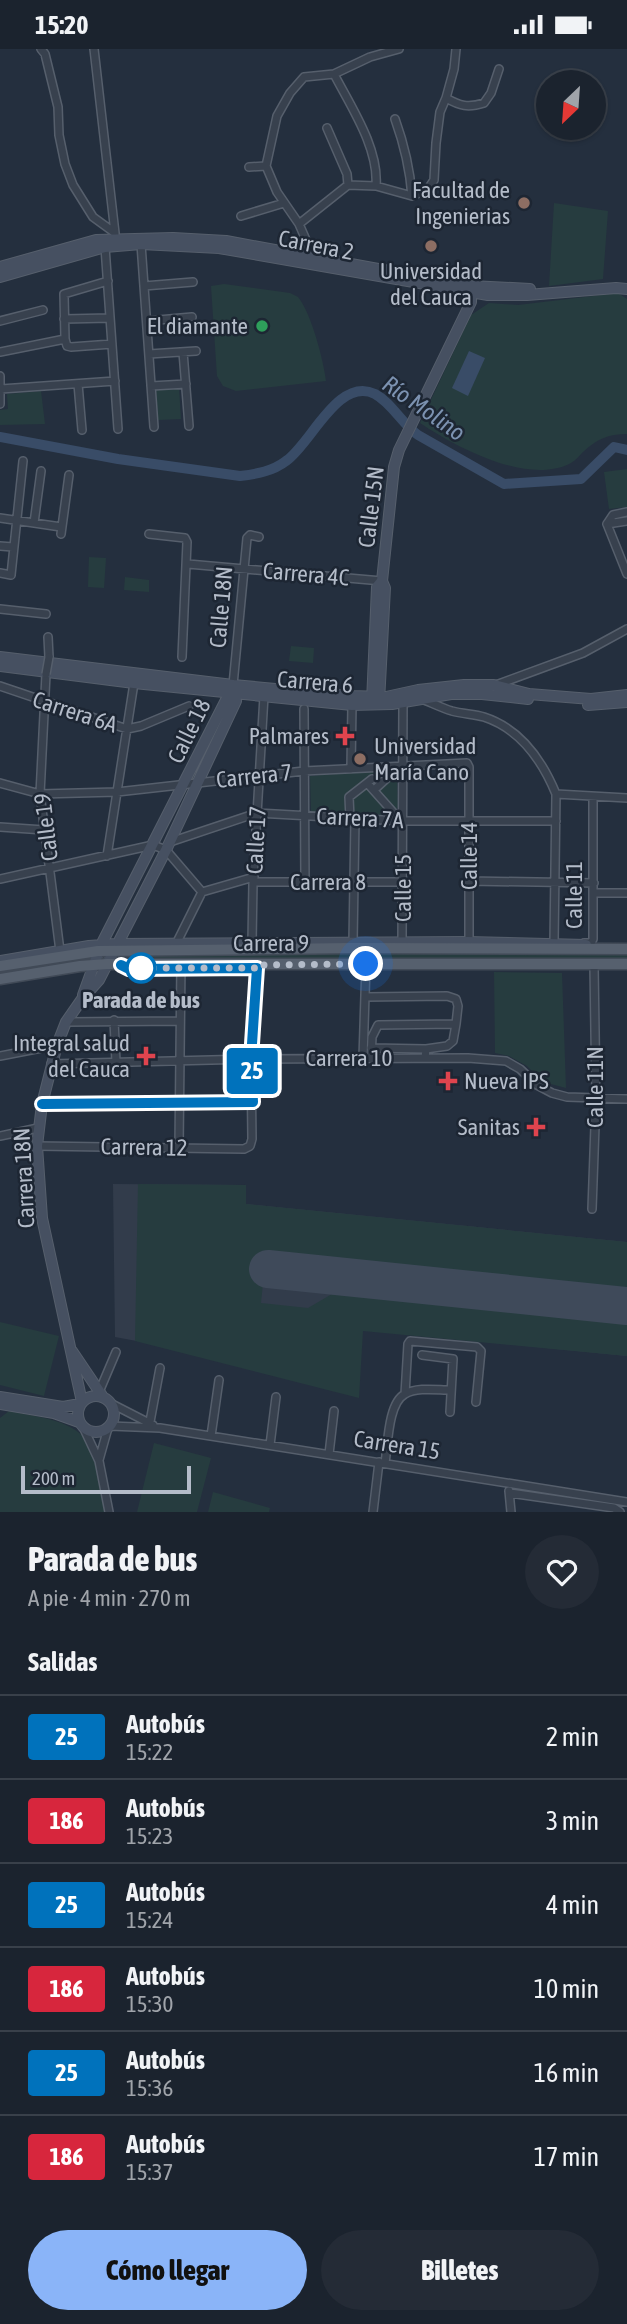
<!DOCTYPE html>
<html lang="es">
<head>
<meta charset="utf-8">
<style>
	:root { --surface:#1b232e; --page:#242b36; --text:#f1f3f6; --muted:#a0a4aa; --line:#39404a; --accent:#8ab4f8 }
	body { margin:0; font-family:"Asap Condensed",sans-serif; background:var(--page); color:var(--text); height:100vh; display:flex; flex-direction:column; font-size:26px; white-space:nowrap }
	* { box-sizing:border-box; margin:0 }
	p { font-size:23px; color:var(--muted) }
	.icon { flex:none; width:38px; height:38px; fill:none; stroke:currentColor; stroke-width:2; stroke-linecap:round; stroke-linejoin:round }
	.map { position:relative; height:1463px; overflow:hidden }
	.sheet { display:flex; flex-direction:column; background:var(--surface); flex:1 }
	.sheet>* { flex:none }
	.badge { padding:0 14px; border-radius:5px; font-size:24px; line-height:46px }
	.needle { width:46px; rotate:205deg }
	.fabs { position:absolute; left:536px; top:21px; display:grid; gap:14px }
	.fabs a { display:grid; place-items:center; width:70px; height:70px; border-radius:50%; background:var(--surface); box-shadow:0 2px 5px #0004,0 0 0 2px var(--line); font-size:35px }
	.scale { position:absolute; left:21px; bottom:18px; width:170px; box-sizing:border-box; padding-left:7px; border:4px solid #b4bcc9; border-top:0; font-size:19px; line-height:24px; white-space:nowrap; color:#b4bcc9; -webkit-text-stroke:5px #1d2633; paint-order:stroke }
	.you { position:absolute; width:35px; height:35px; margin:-18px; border:5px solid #fff; border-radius:50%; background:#1a73e8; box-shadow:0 0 0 10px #1a73e833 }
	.map>.badge { position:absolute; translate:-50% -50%; box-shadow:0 0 0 4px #fff }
	h2 { padding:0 28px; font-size:26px; line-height:63px }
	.round { display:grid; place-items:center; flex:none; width:74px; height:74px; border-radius:37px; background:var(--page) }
	.headline { display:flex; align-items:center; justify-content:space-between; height:119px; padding:0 28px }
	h1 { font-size:33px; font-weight:800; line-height:52px }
	.action { display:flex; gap:14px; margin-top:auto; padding:14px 28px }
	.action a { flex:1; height:80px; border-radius:42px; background:var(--accent); color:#111; font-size:28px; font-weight:800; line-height:80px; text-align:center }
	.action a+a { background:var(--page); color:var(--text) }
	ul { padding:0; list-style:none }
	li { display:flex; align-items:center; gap:21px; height:84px; padding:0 28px; border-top:2px solid var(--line) }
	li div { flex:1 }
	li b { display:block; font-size:26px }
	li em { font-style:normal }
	li .badge { min-width:77px; font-weight:700; text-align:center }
	.status { display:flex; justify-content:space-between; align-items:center; height:49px; padding:0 35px; background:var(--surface); direction:ltr }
	.status svg { height:19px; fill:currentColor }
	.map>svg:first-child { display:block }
</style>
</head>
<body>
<div class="status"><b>15:20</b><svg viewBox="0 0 49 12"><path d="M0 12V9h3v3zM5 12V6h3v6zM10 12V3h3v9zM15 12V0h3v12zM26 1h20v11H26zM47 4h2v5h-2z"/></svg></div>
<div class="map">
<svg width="627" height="1463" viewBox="0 0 627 1463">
	<rect width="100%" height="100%" fill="#242f3e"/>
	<!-- airport -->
	<path fill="#323c4b" d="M 113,1135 L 246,1136 L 246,1155 L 627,1193 L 627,1307 L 385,1283 L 234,1272 L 196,1303 L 115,1288 Z"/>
	<!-- green -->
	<path fill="#263c3f" d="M 554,154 L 608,162 L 603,230 L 549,237 Z
		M 224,235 L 290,244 L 298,248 C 311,263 324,313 326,332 L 236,342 L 223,337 L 217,327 L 211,237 Z
		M 618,244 L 627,250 L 627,385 C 608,385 597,390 583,403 C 580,406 576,411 571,414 C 528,437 456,398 420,374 L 471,266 L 489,254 L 518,256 Z
		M 179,338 L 181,370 L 158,371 L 156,340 Z
		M 41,342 L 45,375 L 0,376 L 0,361 L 8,360 L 7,345 Z
		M 627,420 L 627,458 L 609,460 L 604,423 Z
		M 89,508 L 106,509 L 104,539 L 88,538 Z
		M 125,528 L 149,531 L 149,543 L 124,541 Z
		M 291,597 L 314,599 L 313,614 L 289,612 Z
		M 386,721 L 395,723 L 397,727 L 398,758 L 392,766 L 311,763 L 310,727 Z
		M 337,903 L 627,905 L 627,911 L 338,909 L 128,910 L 128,906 Z
		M 494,923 L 562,924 L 566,1039 L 543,1033 L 527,1017 L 509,1007 L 495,1004 Z
		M 138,1135 L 246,1136 L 246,1155 L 627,1193 L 627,1239 L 266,1205 L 261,1254 L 308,1259 L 337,1242 L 627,1270 L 627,1307 L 363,1282 L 359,1349 L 135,1292 Z
		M 0,1273 L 59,1287 L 44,1347 L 0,1336 Z
		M 9,1362 C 36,1368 78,1370 91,1399 C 99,1418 101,1443 106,1463 L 0,1463 L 0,1369 Z
		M 154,1394 L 211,1409 L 197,1463 L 137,1463 Z
		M 213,1443 L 270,1459 L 269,1463 L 208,1463 Z"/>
	<!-- water -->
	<path fill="#394c67" d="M 469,302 L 485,309 L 468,347 L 452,339 Z"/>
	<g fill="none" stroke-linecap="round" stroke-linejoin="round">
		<!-- river -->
		<path stroke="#394c67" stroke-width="10" d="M 0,388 L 118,410 L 240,427 C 257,425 273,422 286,412 C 311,395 338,327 375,345 C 392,354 402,375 418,386 L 504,435 L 581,430 L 614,398 L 627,401"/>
		<!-- runway -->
		<path stroke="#3f4a5a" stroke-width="38" d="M 268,1220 L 627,1257"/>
		<defs>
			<path id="street" d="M 41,0 L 45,5 L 58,58 L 59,86 L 65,115 L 73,136 L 93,168 L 115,184 L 115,189
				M 94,0 L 115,184
				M 456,0 L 454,20 L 446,49 C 460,57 468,59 484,54 L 491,44 L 499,20
				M 334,25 C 351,58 379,99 376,137
				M 395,70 C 404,95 410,121 412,147
				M 327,79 L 347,125 L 348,136
				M 249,118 L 266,117
				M 241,167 L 284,154
				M 299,175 L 348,136 L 376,137 L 412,147 L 428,140 L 434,131 L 436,94 L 440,63 L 446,49
				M 141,195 L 154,378
				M 105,198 L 118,380
				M 313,207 L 299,175 L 277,143 L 266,117 L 277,67 L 290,44 L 304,28 L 334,25 L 370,8 L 399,0
				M 108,232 L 64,245 L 65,290 L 67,297 L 71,298 L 112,295
				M 144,237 L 193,233
				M 64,270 L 110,269
				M 0,272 L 43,261
				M 147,272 L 192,268
				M 0,303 L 65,290
				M 183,303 L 189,377
				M 149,305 L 196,302
				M 0,327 L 0,355
				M 78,335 L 82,381
				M 151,337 L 186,335
				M 1,340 L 115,332
				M 0,469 L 61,478
				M 34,474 L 41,422
				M 607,475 L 627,525
				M 607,475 L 613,466 L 627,463
				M 607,475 L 627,472
				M 61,485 L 69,426
				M 149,485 L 185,489 L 187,493 L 182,608
				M 0,497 L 13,498
				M 188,515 L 382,532
				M 0,524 L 11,526 L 23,412
				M 0,560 L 46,565
				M 48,588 L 49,608
				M 46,625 L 40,745 L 60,902
				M 233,636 L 247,489 L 250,486 L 259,488
				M 496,636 L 583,604 L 627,580
				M 0,637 L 127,680 L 141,677 L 189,657
				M 422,650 C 432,654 442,659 452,662 C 463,665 474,665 484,668 C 521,680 542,711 556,745 L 554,894
				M 304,660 L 305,833
				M 351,720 L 352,656
				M 0,734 L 40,745 L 117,743 L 304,722 L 467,714 L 469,718 L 469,896
				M 367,734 L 401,772
				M 374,741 L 400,717
				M 556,745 L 627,749
				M 350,770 L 349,748 L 372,730
				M 0,778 L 44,781
				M 170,793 L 257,764 L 401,772 L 556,772
				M 107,807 L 134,634
				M 0,830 L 153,796 L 166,801 L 202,843
				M 469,832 L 594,834
				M 253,833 L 403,833
				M 202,843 L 254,828
				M 594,844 L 627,844
				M 252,893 L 253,833 L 264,647
				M 353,893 L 355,770
				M 584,894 L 591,894 L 593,890 L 593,748
				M 176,895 L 202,843
				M 402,895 L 403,653
				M 366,948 L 447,947 L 456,950 L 458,957 L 456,975 L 378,976 L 372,988 L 371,1009
				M 114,971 L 116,1013
				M 66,973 L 180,972
				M 371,999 L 426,1000 L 425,1009
				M 426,1000 L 447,997 L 453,992 L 456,975
				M 0,1007 L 57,996
				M 363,1009 L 366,915
				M 51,1015 L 251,1010 L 468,1009 L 506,1012 L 520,1020 L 537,1036 L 552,1044 L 567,1048 L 627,1050
				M 42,1055 L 253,1053
				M 0,1087 L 38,1079
				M 37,1097 L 244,1100 L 250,1097 L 252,1090 L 251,1010 L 257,916
				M 179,1099 L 181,914
				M 592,1160 L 596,1049 L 594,916
				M 422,1306 L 453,1310 L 450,1363
				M 99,1343 L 116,1303
				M 405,1345 L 408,1295 L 410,1292 L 477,1298 L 481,1302 L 476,1353
				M 110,1354 L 153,1376
				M 110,1377 L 160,1379 L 627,1453
				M 149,1378 L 160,1319
				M 84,1380 L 99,1412 L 109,1463
				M 211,1387 L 219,1331
				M 270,1396 L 276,1348
				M 329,1405 L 334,1362
				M 99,1411 L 108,1379
				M 385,1414 C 388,1395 388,1354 405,1345 C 417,1338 437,1341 450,1341
				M 509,1442 L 511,1463
				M 510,1444 L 614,1459 L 620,1463
				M 373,1463 L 379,1413"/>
			<path id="secondary" d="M 0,218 L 96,191 L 173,189 L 226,192 L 471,237 L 530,240
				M 0,228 L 105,198 L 141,195 L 219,199 L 488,246 L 527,246 L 616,239 L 627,240
				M 0,608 L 233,636 L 351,647 L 386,648 L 418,641 L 464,636 L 494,636 L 529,645 L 591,650 L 627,646
				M 0,617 L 134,634 L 352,656 L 392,655 L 451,645 L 482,645 L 528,650
				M 372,653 L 377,538 L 382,532 L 394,418 L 399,401 L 471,253 L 471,240
				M 379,653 L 385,539 L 382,532
				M 588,656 L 627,653
				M 0,912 L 89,897 L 116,895 L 468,893 L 586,896
				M 83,946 L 101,896 L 227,649 L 232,644
				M 72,1302 L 103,1348
				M78 1365a18 18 0 1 1 36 0a18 18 0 1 1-36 0Z
				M 0,1348 L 63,1358 L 80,1355
				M 82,1353 L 42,1169 L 37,1097 L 42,1055 L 57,996 L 66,973 L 82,950 L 99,931 L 166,801 L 236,652 L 232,644 L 233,636
				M 0,1355 L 54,1364 L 79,1373"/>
			<path id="primary" d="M 0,917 L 98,902 L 353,899 L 627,900
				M 0,930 L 80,917 L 107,915 L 627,915"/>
		</defs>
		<!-- street casing -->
		<use href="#street" stroke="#565f6c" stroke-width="10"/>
		<!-- secondary casing -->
		<use href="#secondary" stroke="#565f6c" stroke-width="12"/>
		<!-- primary casing -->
		<use href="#primary" stroke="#414a57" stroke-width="13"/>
		<!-- street -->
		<use href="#street" stroke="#38414e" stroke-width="7"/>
		<!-- secondary -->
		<use href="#secondary" stroke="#465061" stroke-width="10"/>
		<!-- primary -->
		<use href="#primary" stroke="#56606e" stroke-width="10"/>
		<defs>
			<path id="street-bridge" d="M 46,625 L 49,608"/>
		</defs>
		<!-- street-bridge casing -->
		<use href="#street-bridge" stroke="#565f6c" stroke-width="10" stroke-linecap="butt"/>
		<!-- street-bridge -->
		<use href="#street-bridge" stroke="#38414e" stroke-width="7"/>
	</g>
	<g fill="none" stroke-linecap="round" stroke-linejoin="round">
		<defs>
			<path id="line" d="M 42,1055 L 253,1053 L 251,1010 L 257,919 L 129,920 L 121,916"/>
		</defs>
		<!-- line casing -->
		<use href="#line" stroke="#fff" stroke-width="16"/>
		<!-- line -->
		<use href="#line" stroke="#0072bc" stroke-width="10"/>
		<!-- walk -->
		<path stroke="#b4bcc9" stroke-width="7" stroke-dasharray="0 12.6" d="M 141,919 L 257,919 L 257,916 L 366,915"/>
	</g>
	<!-- markers -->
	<g fill="#8d6e63" stroke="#1d2633" stroke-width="2.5">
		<circle cx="524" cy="154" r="7"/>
		<circle cx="431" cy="197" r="7"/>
		<circle cx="360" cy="710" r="7"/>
	</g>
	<circle fill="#2e9e5b" stroke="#1d2633" stroke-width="2.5" cx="262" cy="277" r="7"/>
	<g fill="#e0444e" stroke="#1d2633" stroke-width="2.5">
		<path d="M341.5 676.5h7v7h7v7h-7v7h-7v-7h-7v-7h7z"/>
		<path d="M142.5 996.5h7v7h7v7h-7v7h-7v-7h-7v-7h7z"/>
		<path d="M444.5 1021.5h7v7h7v7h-7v7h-7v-7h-7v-7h7z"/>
		<path d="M532.5 1067.5h7v7h7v7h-7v7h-7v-7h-7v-7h7z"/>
	</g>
	<circle fill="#fff" stroke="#0072bc" stroke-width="3.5" cx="141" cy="919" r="14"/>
	<g text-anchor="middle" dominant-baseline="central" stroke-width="5" stroke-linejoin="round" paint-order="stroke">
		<!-- poi labels -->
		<g font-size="23" fill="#b4bcc9" stroke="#1d2633" text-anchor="end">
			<text x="510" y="141">Facultad de<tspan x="510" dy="26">Ingenierias</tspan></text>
			<text x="431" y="222" text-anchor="middle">Universidad<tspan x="431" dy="26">del Cauca</tspan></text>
			<text x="248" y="277">El diamante</text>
			<text x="329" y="687">Palmares</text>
			<text x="374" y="697" text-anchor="start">Universidad<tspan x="374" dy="26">María Cano</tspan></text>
			<text x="130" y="994">Integral salud<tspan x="130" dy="26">del Cauca</tspan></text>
			<text x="464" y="1032" text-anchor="start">Nueva IPS</text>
			<text x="520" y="1078">Sanitas</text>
		</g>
		<!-- street labels -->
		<g font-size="23" fill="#b4bcc9" stroke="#1d2633">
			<text transform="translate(316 196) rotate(11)">Carrera 2</text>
			<text transform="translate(371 458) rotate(-83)">Calle 15N</text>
			<text transform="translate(306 525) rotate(5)">Carrera 4C</text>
			<text transform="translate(221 558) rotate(-85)">Calle 18N</text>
			<text transform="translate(315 633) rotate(5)">Carrera 6</text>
			<text transform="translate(75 663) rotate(18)">Carrera 6A</text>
			<text transform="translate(189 682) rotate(-64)">Calle 18</text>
			<text transform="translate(254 727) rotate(-6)">Carrera 7</text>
			<text transform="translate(360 769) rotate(3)">Carrera 7A</text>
			<text transform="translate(46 778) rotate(-97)">Calle 19</text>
			<text transform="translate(256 791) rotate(-87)">Calle 17</text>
			<text transform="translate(469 807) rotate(-90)">Calle 14</text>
			<text x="328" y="833">Carrera 8</text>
			<text transform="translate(403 839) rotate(-90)">Calle 15</text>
			<text transform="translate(574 846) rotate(-90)">Calle 11</text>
			<text x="271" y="894">Carrera 9</text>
			<text x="349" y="1009">Carrera 10</text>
			<text transform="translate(595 1038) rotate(-90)">Calle 11N</text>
			<text transform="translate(144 1098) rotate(1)">Carrera 12</text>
			<text transform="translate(24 1129) rotate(-93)">Carrera 18N</text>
			<text transform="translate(397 1396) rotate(9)">Carrera 15</text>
		</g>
		<!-- stop labels -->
		<g font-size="23" font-weight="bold" fill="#b4bcc9" stroke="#1d2633">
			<text x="141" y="951">Parada de bus</text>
		</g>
		<!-- water labels -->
		<g font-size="24" font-style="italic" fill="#7c92b1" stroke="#1d2633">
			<text transform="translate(424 359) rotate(35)">Río Molino</text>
		</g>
	</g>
</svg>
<div class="fabs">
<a><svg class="needle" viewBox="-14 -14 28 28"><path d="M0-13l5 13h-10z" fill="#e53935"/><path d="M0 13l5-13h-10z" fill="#a0a4aa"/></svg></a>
</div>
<div class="scale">200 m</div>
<div class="you" style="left:366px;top:915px"></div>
<b class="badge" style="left:252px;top:1022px;background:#0072bc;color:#fff">25</b>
</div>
<section class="sheet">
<div class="headline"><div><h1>Parada de bus</h1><p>A pie · 4 min · 270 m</p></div><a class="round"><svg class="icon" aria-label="heart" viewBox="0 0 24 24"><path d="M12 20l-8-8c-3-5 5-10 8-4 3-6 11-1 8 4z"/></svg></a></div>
<h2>Salidas</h2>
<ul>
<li><span class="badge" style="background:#0072bc;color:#fff">25</span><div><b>Autobús</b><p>15:22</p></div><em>2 min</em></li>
<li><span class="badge" style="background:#d7263d;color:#fff">186</span><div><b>Autobús</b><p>15:23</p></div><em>3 min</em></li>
<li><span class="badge" style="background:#0072bc;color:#fff">25</span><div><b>Autobús</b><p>15:24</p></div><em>4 min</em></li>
<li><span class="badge" style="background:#d7263d;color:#fff">186</span><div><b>Autobús</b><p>15:30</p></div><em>10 min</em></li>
<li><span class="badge" style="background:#0072bc;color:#fff">25</span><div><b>Autobús</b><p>15:36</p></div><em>16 min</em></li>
<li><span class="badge" style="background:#d7263d;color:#fff">186</span><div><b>Autobús</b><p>15:37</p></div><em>17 min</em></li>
</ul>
<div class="action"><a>Cómo llegar</a><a>Billetes</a></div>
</section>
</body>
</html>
